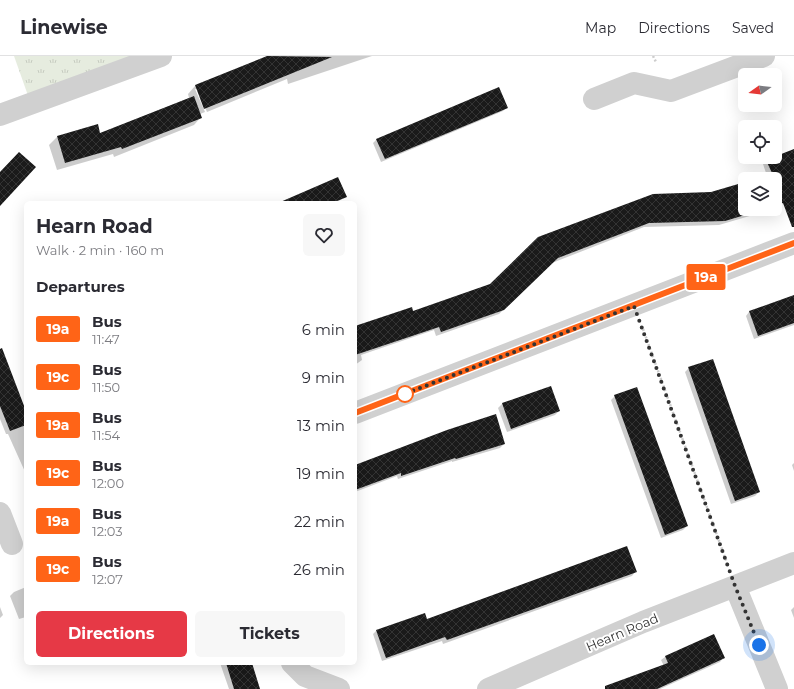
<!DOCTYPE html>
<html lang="en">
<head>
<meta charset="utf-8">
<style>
	:root { --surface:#fff; --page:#f7f7f7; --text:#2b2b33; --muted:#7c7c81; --line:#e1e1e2; --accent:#e63946 }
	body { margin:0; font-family:Montserrat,sans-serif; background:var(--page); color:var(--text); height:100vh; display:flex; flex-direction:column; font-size:15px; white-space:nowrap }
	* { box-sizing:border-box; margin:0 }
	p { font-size:13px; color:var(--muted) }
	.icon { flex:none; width:22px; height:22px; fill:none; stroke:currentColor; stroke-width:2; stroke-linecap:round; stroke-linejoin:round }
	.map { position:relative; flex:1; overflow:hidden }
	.details { position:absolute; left:24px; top:145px; width:333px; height:464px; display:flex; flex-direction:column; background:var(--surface); border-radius:6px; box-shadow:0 4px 16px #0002 }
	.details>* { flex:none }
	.badge { padding:0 8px; border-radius:3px; font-size:14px; line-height:26px }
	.needle { width:26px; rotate:256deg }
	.tools { position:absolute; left:738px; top:12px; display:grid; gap:8px }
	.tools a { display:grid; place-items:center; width:44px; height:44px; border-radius:6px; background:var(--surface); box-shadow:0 4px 16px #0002; font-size:20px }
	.you { position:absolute; width:20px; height:20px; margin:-10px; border:3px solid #fff; border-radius:50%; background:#1a73e8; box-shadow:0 0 0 6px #1a73e833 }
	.map>.badge { position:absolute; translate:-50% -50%; box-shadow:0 0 0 2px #fff }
	h2 { padding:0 12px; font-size:15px; line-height:36px }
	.round { display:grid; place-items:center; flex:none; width:42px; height:42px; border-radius:6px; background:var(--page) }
	.overview { display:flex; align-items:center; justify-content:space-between; height:68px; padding:0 12px }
	h1 { font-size:19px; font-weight:700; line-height:30px }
	.primary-button { display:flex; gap:8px; margin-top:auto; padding:8px 12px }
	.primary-button a { flex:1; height:46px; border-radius:6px; background:var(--accent); color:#fff; font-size:16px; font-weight:700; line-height:46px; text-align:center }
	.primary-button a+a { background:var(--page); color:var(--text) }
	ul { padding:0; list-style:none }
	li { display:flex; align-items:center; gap:12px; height:48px; padding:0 12px }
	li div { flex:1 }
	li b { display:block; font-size:15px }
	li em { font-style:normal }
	li .badge { min-width:44px; font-weight:700; text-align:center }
	header { display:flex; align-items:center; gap:24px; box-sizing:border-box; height:56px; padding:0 20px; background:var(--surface); border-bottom:1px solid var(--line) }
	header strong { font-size:19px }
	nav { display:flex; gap:22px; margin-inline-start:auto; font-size:14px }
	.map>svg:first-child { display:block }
</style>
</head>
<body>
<header>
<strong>Linewise</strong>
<nav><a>Map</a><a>Directions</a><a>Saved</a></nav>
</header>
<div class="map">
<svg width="794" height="633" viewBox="0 0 794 633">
	<defs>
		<pattern id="park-tufts" width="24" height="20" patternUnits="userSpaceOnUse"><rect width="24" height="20" fill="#e6ecdf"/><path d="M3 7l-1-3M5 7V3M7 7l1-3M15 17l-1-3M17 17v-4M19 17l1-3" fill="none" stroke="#c6cbc0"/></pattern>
		<pattern id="building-cross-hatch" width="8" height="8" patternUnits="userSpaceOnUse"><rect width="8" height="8" fill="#1a1a1a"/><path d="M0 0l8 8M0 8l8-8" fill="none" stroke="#333"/></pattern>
	</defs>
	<rect width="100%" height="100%" fill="#fff"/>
	<!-- park -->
	<path fill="url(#park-tufts)" d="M 14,0 L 161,0 L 31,48 Z"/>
	<!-- shadow -->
	<path fill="#0003" d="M 270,0 L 372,0 L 288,28 L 287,23 L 207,56 L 197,33 L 195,33 L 205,56 L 200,58 L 201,61 L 194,69 L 114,101 L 113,98 L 57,114 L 49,89 L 57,81 L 99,78 L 189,42 L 188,38 L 195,30 Z
		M 506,52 L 503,55 L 381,106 L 373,87 L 376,84 Z
		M 794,94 L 794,127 L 775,134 L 775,123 L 757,123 L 767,120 L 763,108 L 767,104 Z
		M 745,127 L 745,153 L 770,154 L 719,169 L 644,171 L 552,207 L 499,258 L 436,280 L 434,274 L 361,299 L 362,304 L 355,309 L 355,276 L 490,229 L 711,137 Z
		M 346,140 L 336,147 L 281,147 Z
		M 794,240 L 794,269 L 754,283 L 746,260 L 749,256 Z
		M 0,295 L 26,358 L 26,418 L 8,378 L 6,378 L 0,363 Z
		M 689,312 L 759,436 L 755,440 L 731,448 L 685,316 Z
		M 550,331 L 559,355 L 555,359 L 507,376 L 498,352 L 502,348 Z
		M 615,340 L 687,470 L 683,474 L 661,482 L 611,344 Z
		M 504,388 L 500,392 L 452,406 L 452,405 L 398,423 L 397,420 L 355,436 L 355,410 Z
		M 794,407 L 794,415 L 792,409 Z
		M 635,516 L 632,520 L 443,588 L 442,585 L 382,605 L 373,578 L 376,575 Z
		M 26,531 L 26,561 L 19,563 L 10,540 L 14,536 Z
		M 0,551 L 3,559 L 0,562 Z
		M 794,551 L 794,562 L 791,554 Z
		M 665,601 L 723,602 L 720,606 L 660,633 L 607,633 L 664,610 L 661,604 Z
		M 220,607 L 251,607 L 260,633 L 229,633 Z"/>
	<!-- building -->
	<path fill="url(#building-cross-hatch)" d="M 267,0 L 332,1 L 204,53 L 195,29 Z
		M 499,31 L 508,52 L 385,103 L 376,83 Z
		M 194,40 L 202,62 L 122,93 L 121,91 L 65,107 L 57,80 L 98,68 L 100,77 Z
		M 794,93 L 794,171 L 792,171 L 783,147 L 775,150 L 775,123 L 754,123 L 772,117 L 766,104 Z
		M 19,96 L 36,111 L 0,150 L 0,116 Z
		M 338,121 L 347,141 L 332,147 L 278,147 Z
		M 745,126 L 745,153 L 765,153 L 725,165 L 649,167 L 558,202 L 504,254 L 441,276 L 439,271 L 355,299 L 355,270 L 412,251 L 413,255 L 490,228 L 538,181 L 653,138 L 711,136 Z
		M 794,239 L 794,267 L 758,280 L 749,255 Z
		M 2,292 L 26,355 L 26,369 L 10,375 L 0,350 L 0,293 Z
		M 713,303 L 760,436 L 735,445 L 688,311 Z
		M 551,330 L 560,355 L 511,373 L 502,347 Z
		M 637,331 L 688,470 L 665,479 L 614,339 Z
		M 496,358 L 505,388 L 456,403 L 455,402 L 401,420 L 401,417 L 355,434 L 355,409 L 447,374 Z
		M 627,490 L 637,516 L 447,584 L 445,581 L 386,602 L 376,574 L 425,557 L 427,563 Z
		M 714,578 L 725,602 L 657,633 L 605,633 L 605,630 L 668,607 L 665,600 Z
		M 226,607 L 252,607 L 260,633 L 234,633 Z"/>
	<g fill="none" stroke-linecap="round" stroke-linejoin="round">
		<!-- path -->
		<path stroke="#cdcdcd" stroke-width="2.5" stroke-dasharray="2 2" stroke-linecap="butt" d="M 653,0 L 656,6
			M 643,273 L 727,507"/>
		<!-- minor -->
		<path stroke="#d0d0d0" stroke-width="22" d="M 594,43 L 634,27 L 671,35 L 764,0
			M 0,59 L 161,0
			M 355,357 L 794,187
			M 0,457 L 12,488
			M 735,530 L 777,633
			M 292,607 L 305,620 L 339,633
			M 488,633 L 643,566 L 794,507"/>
	</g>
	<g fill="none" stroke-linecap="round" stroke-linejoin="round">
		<defs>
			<path id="line" d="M 355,357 L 794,187"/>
		</defs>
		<!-- line casing -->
		<use href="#line" stroke="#fff" stroke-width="9"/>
		<!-- line -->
		<use href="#line" stroke="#ff6417" stroke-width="6"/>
		<!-- walk -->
		<path stroke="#333" stroke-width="4" stroke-dasharray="0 7.2" d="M 405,338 L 399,340 L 634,250 L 735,530 L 759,589"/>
	</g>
	<!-- markers -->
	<circle fill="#fff" stroke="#ff6417" stroke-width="2" cx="405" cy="338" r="8"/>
	<g text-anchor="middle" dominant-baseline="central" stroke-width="4" stroke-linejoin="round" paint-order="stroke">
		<!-- street labels -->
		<g font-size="13" fill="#333" stroke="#fff">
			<text transform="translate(622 576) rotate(-23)">Hearn Road</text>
		</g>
	</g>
</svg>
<div class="tools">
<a><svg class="needle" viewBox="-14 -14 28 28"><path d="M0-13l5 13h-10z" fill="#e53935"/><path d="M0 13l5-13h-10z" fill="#7c7c81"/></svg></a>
<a><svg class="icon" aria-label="locate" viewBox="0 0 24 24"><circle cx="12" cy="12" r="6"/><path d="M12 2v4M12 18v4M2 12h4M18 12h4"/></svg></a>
<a><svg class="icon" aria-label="layers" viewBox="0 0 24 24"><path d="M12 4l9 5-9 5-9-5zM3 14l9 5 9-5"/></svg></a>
</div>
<div class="you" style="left:759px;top:589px"></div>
<b class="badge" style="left:706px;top:221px;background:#ff6417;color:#fff">19a</b>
<section class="details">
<div class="overview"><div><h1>Hearn Road</h1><p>Walk · 2 min · 160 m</p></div><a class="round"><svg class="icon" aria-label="heart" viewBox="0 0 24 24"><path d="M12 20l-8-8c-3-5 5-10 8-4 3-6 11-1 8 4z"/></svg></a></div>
<h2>Departures</h2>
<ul>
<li><span class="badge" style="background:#ff6417;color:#fff">19a</span><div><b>Bus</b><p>11:47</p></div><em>6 min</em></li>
<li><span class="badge" style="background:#ff6417;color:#fff">19c</span><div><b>Bus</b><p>11:50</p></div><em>9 min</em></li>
<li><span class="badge" style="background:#ff6417;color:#fff">19a</span><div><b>Bus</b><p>11:54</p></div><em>13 min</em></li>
<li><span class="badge" style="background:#ff6417;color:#fff">19c</span><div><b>Bus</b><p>12:00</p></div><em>19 min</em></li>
<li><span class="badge" style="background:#ff6417;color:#fff">19a</span><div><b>Bus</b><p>12:03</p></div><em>22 min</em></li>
<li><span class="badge" style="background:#ff6417;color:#fff">19c</span><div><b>Bus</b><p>12:07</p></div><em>26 min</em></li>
</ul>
<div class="primary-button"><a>Directions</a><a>Tickets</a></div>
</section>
</div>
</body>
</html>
